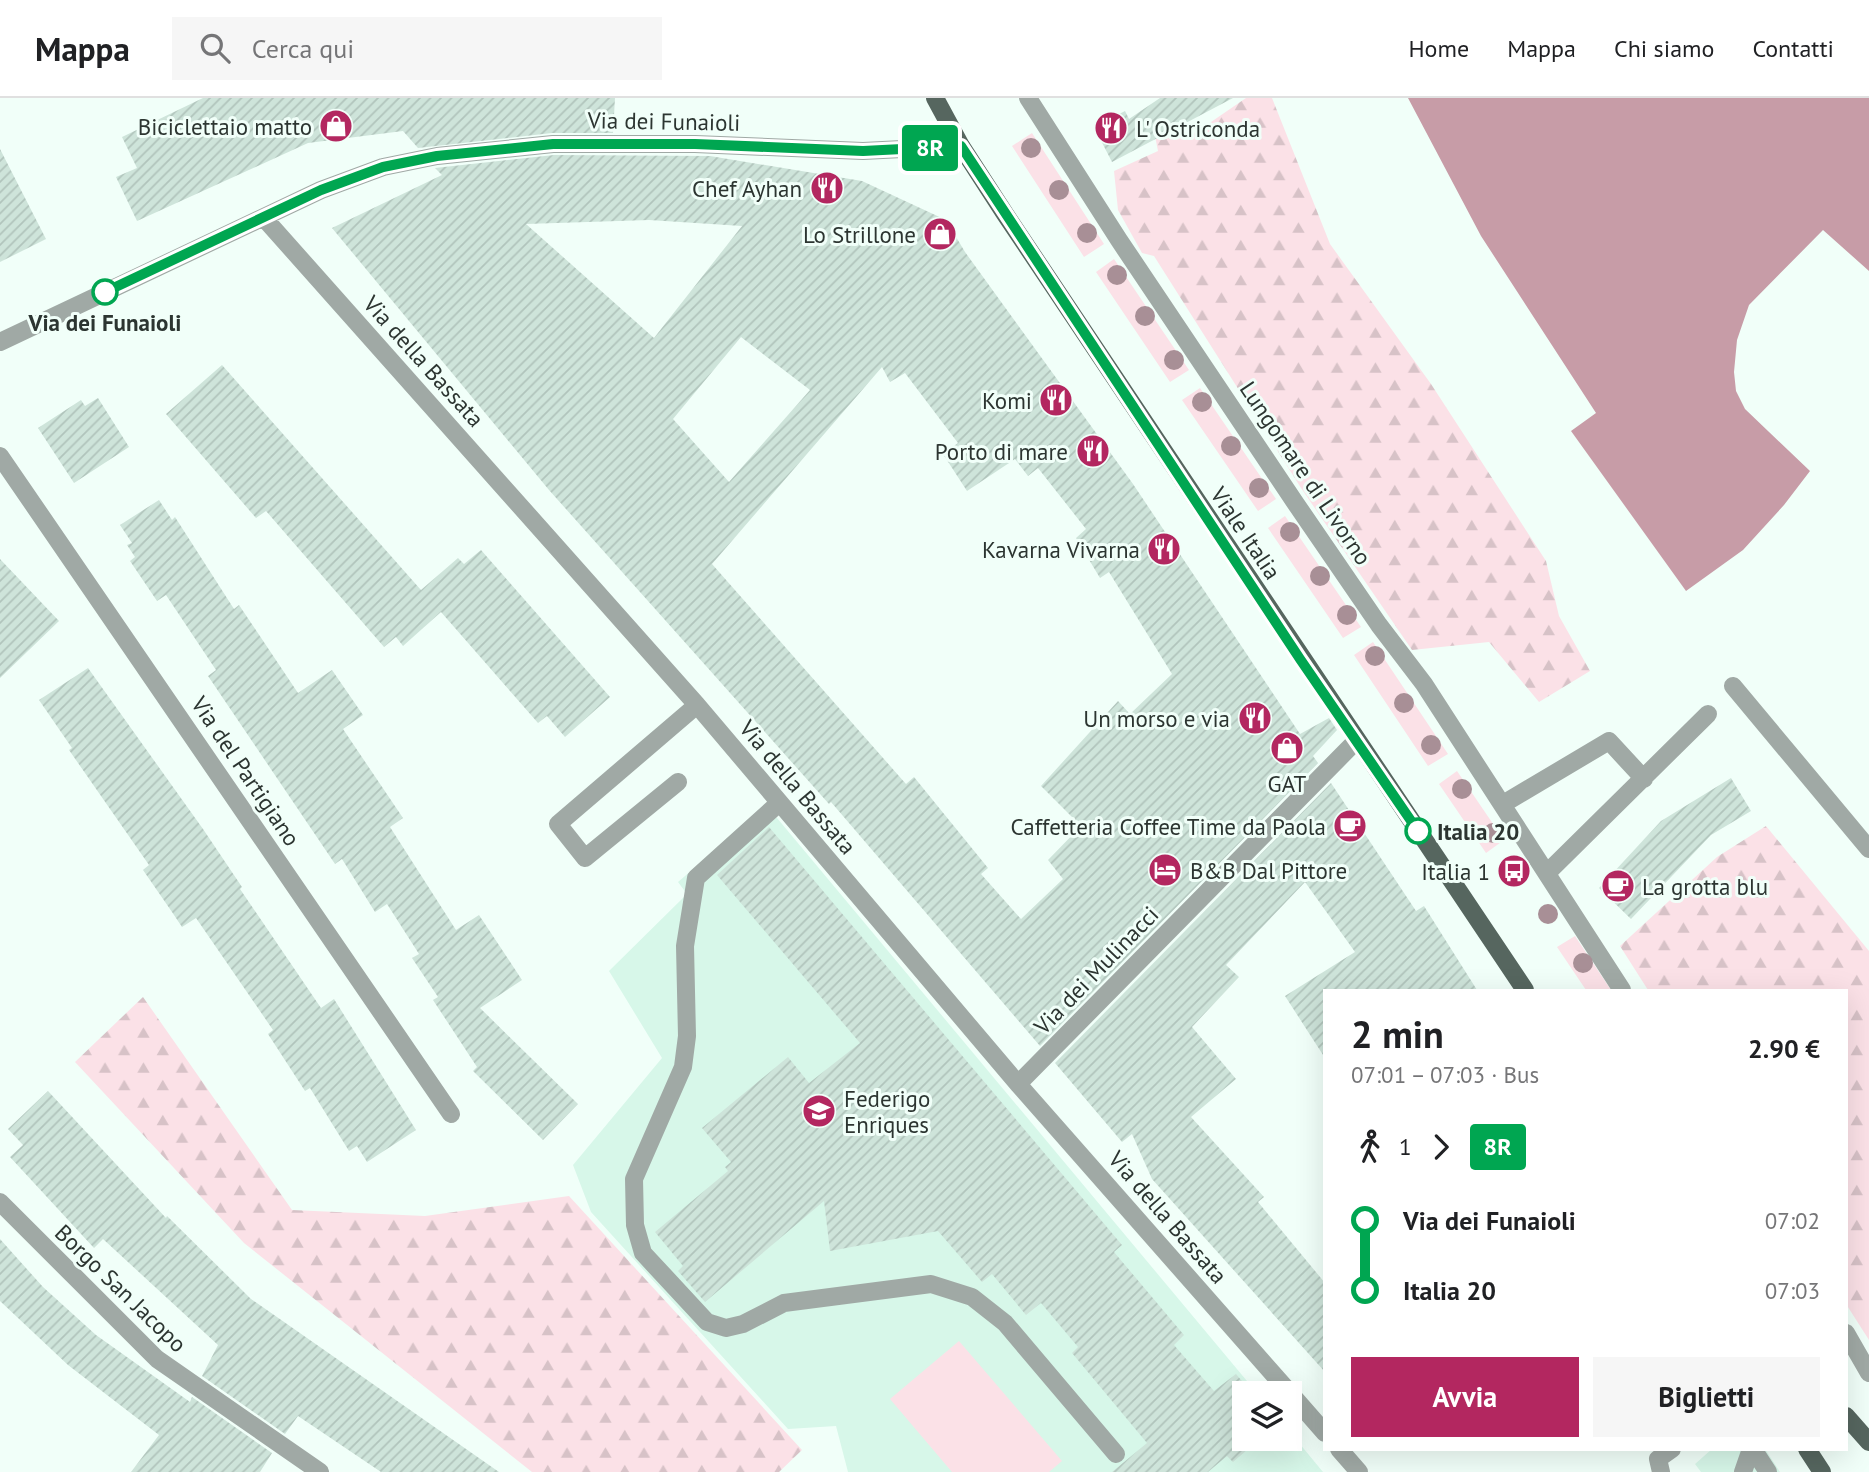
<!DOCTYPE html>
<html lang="it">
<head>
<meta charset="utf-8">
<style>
	:root { --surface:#fff; --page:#f6f6f6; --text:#202124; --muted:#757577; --line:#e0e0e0; --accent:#b32760 }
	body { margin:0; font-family:"PT Sans",sans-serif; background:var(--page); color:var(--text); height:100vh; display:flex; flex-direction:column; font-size:26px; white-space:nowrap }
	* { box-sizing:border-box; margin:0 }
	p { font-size:23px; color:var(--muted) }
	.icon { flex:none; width:38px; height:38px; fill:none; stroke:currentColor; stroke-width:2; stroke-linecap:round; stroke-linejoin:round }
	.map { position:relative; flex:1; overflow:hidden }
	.details { position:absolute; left:1323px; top:891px; width:525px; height:462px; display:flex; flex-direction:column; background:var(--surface); border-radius:0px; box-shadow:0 7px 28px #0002 }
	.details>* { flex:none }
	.badge { padding:0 14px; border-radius:5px; font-size:24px; line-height:46px }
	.tools { position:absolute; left:1232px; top:1283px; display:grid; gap:14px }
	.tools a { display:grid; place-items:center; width:70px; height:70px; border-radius:0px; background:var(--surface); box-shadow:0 7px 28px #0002; font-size:35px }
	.map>.badge { position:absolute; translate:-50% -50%; box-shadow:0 0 0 4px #fff }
	.legs { display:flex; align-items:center; gap:10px; height:77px; padding:0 28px; font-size:23px }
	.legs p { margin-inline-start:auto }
	.headline { display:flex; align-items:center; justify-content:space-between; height:119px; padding:0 28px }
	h1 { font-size:38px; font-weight:700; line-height:52px }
	.cta { display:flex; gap:14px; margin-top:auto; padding:14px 28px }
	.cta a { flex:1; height:80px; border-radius:0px; background:var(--accent); color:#fff; font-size:28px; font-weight:700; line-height:80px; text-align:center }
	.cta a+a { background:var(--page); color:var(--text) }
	ul { padding:0 28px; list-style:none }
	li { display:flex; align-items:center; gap:24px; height:70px; font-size:26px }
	li i { display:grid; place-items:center; width:10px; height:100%; margin:0 9px; background:currentColor }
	li i::after { content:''; width:18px; height:18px; margin:-9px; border:5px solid; border-radius:50%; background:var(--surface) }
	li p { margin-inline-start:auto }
	li:first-child i { background:linear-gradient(#0000 50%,currentColor 0) }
	li:last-child i { background:linear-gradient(currentColor 50%,#0000 0) }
	header { display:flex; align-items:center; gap:42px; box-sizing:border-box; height:98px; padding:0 35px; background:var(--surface); border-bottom:2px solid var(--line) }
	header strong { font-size:33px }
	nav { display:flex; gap:38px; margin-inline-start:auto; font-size:24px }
	.search { width:490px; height:63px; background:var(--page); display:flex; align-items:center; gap:18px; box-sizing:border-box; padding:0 24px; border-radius:0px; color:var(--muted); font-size:26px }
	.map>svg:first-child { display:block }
</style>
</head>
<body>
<header>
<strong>Mappa</strong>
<div class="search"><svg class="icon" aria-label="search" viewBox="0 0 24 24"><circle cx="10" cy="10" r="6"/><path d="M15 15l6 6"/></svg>Cerca qui</div>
<nav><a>Home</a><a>Mappa</a><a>Chi siamo</a><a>Contatti</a></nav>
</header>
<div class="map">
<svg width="1869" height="1374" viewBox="0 0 1869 1374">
	<defs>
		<pattern id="forest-firs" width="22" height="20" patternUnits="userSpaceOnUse" patternTransform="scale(1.75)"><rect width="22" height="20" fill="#fbe1e7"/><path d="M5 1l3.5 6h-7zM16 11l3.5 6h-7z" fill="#d7c2c7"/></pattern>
		<pattern id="building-hatch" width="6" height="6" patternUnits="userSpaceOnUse" patternTransform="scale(1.75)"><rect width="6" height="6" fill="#cee4da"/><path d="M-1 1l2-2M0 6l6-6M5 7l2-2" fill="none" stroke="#b1c4bc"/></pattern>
	</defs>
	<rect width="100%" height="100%" fill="#f1fff9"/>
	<!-- built -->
	<path fill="#d7f7e9" d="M 767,708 L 1257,1295 L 1244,1295 L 1244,1340 L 1290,1340 L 1290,1334 L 1323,1374 L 848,1374 L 836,1328 L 788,1331 L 591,1114 L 573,1067 L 662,960 L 609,873 L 687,796 L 678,784 Z
		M 1712,1351 L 1765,1351 L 1780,1374 L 1701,1374 L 1695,1366 Z"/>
	<!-- grass -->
	<path fill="#fbe1e7" d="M 1032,35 L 1104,146 L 1084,159 L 1012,48 Z
		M 1114,161 L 1189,272 L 1170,284 L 1096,174 Z
		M 1200,290 L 1276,401 L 1258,413 L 1182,302 Z
		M 1285,418 L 1361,529 L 1343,540 L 1268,430 Z
		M 1373,544 L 1448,656 L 1428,668 L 1354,557 Z
		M 1457,673 L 1504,742 L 1486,755 L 1439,686 Z
		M 1575,838 L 1611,892 L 1586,892 L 1557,849 Z
		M 959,1243 L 1062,1363 L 1049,1374 L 952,1374 L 890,1301 Z"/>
	<!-- forest -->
	<path fill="url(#forest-firs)" d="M 1246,0 L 1272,0 L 1330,146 L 1431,286 L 1546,463 L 1559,518 L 1590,573 L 1539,604 L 1489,544 L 1412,552 L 1301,390 L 1154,158 L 1142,155 L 1118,112 L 1114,73 L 1158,53 L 1152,23 L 1179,25 L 1195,35 Z
		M 1766,728 L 1869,853 L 1869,1242 L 1846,1206 L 1846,892 L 1648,892 L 1620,848 L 1717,759 Z
		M 143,899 L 292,1112 L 425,1118 L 569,1098 L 802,1352 L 779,1374 L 532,1374 L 244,1145 L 75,964 Z"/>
	<!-- water -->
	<path fill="#c79ca7" d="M 1408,0 L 1869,0 L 1869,173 L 1823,132 L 1749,207 L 1737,242 L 1734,274 L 1736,293 L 1745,311 L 1810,373 L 1784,407 L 1743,452 L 1686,493 L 1571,333 L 1596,315 L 1481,138 Z"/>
	<!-- building -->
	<path fill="url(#building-hatch)" fill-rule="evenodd" d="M 203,0 L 615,0 L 613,35 L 552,35 L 418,50 L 403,33 L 308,45 L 137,123 L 116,79 L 137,70 L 122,39 Z
		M 1160,0 L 1233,0 L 1112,64 L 1094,29 L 1125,13 L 1129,21 Z
		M 0,51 L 46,141 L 0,164 Z
		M 554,57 L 710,58 L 862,83 L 946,122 L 965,154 L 1133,386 L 1300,636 L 1329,620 L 1337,632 L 1313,658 L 1318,665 L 1040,948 L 831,704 L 829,706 L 549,392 L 332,130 L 442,77 L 435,70 ZM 649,122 L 742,128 L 654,240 L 526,126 ZM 741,239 L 810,292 L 729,384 L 673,321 ZM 882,269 L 890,284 L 905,275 L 958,345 L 943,356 L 967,393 L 1015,361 L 1028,378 L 1038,370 L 1086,431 L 1076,440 L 1100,480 L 1109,474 L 1172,576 L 1130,616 L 1118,603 L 1041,688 L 1081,728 L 1048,762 L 1063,781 L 1021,821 L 981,776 L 988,770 L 914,679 L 906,686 L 712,466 Z
		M 222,267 L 421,492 L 458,460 L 464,466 L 481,452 L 610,599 L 565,639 L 547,618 L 538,625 L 441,514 L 403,548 L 396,539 L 384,549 L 266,413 L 256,420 L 166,316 Z
		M 98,300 L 129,349 L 74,385 L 38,330 L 81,302 L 85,308 Z
		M 159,402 L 172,422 L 175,419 L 234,511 L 239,507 L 298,595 L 332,572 L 363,617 L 343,631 L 403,720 L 390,729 L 456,832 L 479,817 L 522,882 L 480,910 L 578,1006 L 543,1042 L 473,973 L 477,969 L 433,902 L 438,899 L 412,860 L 419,856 L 387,806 L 375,814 L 342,761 L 335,766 L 208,578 L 216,572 L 166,497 L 157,503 L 130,463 L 135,459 L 127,447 L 132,445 L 120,427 Z
		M 0,461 L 59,523 L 0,580 Z
		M 88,570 L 203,731 L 242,789 L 240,791 L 321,910 L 334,901 L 416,1032 L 367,1064 L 357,1048 L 349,1053 L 310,990 L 305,993 L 268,936 L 273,932 L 196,820 L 182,829 L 172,814 L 143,772 L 149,767 L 69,652 L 72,650 L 39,602 Z
		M 1731,680 L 1751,713 L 1711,737 L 1631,821 L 1599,790 L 1661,723 Z
		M 1331,685 L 1416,813 L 1424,808 L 1477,892 L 1325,892 L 1325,960 L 1285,898 L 1355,854 L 1305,784 L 1226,867 L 1239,879 L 1192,929 L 1236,981 L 1191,1019 L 1264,1099 L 1258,1104 L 1325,1185 L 1325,1274 L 1152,1081 L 1132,1036 L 1122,1044 L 1055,965 Z
		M 769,729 L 1122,1147 L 1114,1154 L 1184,1237 L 1174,1247 L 1214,1293 L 1236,1276 L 1252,1295 L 1244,1295 L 1244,1340 L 1261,1340 L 1233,1364 L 1227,1358 L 1208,1374 L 1112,1374 L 1147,1345 L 1072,1255 L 1078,1249 L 1041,1205 L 1026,1217 L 992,1176 L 982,1184 L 938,1133 L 830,1153 L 824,1103 L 705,1204 L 678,1173 L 683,1168 L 655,1134 L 728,1073 L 725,1069 L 731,1064 L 702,1030 L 788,959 L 809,985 L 860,945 L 717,777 Z
		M 48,993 L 166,1120 L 167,1118 L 251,1201 L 499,1374 L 381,1374 L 298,1318 L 285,1336 L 202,1278 L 218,1247 L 103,1141 L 94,1150 L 10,1059 L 23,1047 L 8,1031 Z
		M 0,1141 L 43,1189 L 96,1237 L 190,1304 L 192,1299 L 272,1355 L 260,1374 L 131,1374 L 159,1337 L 68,1267 L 0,1203 Z"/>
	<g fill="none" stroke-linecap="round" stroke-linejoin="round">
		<!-- minor -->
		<path stroke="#a0a9a5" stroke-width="18" d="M 1028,0 L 1119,142 L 1294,403 L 1379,527 L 1424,586 L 1622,892
			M 264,120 L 697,607 L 1018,986 L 1290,1295
			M 0,244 L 321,92 L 383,69 L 437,58 L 553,46 L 695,46 L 863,53 L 961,48
			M 0,358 L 451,1016
			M 1733,588 L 1869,751
			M 678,684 L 585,760 L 558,726 L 697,607
			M 779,705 L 696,780 L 685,848 L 687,938 L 683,969 L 634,1081 L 635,1127 L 643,1155 L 707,1224 L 726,1230 L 743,1226 L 784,1205 L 931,1186 L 972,1199 L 1005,1225 L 1116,1356
			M 1503,706 L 1609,643 L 1644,681
			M 1547,775 L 1708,616
			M 1018,986 L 1357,642
			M 0,1104 L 157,1261 L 320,1374
			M 1846,1235 L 1869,1275
			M 1290,1295 L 1325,1335
			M 1339,1351 L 1359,1374
			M 1753,1351 L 1768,1374
			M 1661,1374 L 1658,1361 L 1672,1351
			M 1743,1374 L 1751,1351"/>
		<!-- major -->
		<path stroke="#56665f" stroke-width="18" d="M 935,0 L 961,48 L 1005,116 L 1525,892
			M 1846,1318 L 1869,1344
			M 1807,1351 L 1822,1374"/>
	</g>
	<!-- trees -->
	<g fill="#a88f96">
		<circle cx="1031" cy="50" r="10"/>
		<circle cx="1059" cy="92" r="10"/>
		<circle cx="1087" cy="135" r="10"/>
		<circle cx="1117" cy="177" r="10"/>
		<circle cx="1145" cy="218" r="10"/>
		<circle cx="1174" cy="262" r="10"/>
		<circle cx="1202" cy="304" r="10"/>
		<circle cx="1231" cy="348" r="10"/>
		<circle cx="1259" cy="390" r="10"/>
		<circle cx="1290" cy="434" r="10"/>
		<circle cx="1320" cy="478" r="10"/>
		<circle cx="1347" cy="517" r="10"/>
		<circle cx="1375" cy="558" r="10"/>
		<circle cx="1404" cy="605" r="10"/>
		<circle cx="1431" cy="647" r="10"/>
		<circle cx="1462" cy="691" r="10"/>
		<circle cx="1493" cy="735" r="10"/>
		<circle cx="1548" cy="816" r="10"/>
		<circle cx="1583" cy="865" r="10"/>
	</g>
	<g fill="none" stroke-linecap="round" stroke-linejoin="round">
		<defs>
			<path id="line-1" d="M 105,194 L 321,92 L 383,69 L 437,58 L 553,46 L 695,46 L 863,53 L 961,48 L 1300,561 L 1418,733"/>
		</defs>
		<!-- line-1 casing -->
		<use href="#line-1" stroke="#fff" stroke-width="16"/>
		<!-- line-1 -->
		<use href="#line-1" stroke="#00a651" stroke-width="10"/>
	</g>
	<!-- icons -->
	<defs>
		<symbol id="shop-disc" viewBox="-11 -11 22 22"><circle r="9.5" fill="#b32760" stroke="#f1fff9"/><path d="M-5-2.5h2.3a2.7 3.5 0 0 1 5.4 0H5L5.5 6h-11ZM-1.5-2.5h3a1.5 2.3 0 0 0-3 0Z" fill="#fff"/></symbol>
		<symbol id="restaurant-disc" viewBox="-11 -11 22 22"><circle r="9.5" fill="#b32760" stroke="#f1fff9"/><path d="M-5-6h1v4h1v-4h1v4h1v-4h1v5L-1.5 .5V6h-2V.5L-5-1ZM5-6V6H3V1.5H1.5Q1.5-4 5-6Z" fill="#fff"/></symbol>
		<symbol id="cafe-disc" viewBox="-11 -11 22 22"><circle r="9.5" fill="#b32760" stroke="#f1fff9"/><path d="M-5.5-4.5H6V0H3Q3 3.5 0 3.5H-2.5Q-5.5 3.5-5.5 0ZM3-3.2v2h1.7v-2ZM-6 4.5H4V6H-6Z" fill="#fff"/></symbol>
		<symbol id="hotel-disc" viewBox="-11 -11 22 22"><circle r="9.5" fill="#b32760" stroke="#f1fff9"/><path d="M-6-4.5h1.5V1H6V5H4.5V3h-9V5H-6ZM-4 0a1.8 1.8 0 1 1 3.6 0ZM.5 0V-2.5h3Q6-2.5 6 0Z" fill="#fff"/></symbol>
		<symbol id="bus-disc" viewBox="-11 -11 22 22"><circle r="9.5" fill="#b32760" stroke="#f1fff9"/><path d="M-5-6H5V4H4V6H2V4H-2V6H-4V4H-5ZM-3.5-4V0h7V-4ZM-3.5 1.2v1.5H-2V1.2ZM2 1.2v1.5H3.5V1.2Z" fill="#fff"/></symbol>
		<symbol id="school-disc" viewBox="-11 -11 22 22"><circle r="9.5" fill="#b32760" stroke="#f1fff9"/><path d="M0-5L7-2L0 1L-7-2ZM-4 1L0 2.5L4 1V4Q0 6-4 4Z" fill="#fff"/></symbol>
	</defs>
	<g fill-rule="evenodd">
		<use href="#shop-disc" x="317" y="9" width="38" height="38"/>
		<use href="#restaurant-disc" x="1092" y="11" width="38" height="38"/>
		<use href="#restaurant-disc" x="808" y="71" width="38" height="38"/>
		<use href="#shop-disc" x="921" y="117" width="38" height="38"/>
		<use href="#restaurant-disc" x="1037" y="283" width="38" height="38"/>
		<use href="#restaurant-disc" x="1074" y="334" width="38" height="38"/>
		<use href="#restaurant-disc" x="1145" y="432" width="38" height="38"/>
		<use href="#restaurant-disc" x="1236" y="601" width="38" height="38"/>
		<use href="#shop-disc" x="1268" y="631" width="38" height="38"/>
		<use href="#cafe-disc" x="1331" y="709" width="38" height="38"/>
		<use href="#hotel-disc" x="1146" y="753" width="38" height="38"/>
		<use href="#bus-disc" x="1495" y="754" width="38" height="38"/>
		<use href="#cafe-disc" x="1599" y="769" width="38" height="38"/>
		<use href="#school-disc" x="800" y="994" width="38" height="38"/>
	</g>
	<!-- markers -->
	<g fill="#fff" stroke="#00a651" stroke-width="3.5">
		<circle cx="105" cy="194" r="12"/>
		<circle cx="1418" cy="733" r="12"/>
	</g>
	<g text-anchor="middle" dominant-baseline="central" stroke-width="6" stroke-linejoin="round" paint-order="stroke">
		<!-- street labels -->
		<g font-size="23" fill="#2c3531" stroke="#f1fff9">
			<text transform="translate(664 23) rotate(1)">Via dei Funaioli</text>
			<text transform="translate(424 263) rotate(48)">Via della Bassata</text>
			<text transform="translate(1306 375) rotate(56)">Lungomare di Livorno</text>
			<text transform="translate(1246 435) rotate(56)">Viale Italia</text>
			<text transform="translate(246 673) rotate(56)">Via del Partigiano</text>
			<text transform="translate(798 689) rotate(50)">Via della Bassata</text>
			<text transform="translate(1096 872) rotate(-46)">Via dei Mulinacci</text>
			<text transform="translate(1168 1119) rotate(49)">Via della Bassata</text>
			<text transform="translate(121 1190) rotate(44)">Borgo San Jacopo</text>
		</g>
		<!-- poi labels -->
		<g font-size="23" fill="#2c3531" stroke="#f1fff9" text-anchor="end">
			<text x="312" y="28">Biciclettaio matto</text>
			<text x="1136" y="30" text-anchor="start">L' Ostriconda</text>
			<text x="802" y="90">Chef Ayhan</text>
			<text x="916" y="136">Lo Strillone</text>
			<text x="1032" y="302">Komi</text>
			<text x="1068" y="353">Porto di mare</text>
			<text x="1140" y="451">Kavarna Vivarna</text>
			<text x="1230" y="620">Un morso e via</text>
			<text x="1287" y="685" text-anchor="middle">GAT</text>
			<text x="1326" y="728">Caffetteria Coffee Time da Paola</text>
			<text x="1190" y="772" text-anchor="start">B&amp;B Dal Pittore</text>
			<text x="1490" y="773">Italia 1</text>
			<text x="1642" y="788" text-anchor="start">La grotta blu</text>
			<text x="844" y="1000" text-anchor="start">Federigo<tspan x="844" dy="26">Enriques</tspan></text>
		</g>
		<!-- stop labels -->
		<g font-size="23" font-weight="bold" fill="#2c3531" stroke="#f1fff9">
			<text x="105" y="224">Via dei Funaioli</text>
			<text x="1437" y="733" text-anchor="start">Italia 20</text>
		</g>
	</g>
</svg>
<div class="tools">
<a><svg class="icon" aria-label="layers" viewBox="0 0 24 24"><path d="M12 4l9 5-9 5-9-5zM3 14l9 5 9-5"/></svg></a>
</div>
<b class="badge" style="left:930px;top:50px;background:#00a651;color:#fff">8R</b>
<section class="details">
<div class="headline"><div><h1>2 min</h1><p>07:01 – 07:03 · Bus</p></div><b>2.90 €</b></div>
<div class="legs"><svg class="icon" aria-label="walk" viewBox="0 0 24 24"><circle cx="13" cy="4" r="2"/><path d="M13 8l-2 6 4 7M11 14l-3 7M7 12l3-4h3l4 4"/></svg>1<svg class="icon" aria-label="forward" viewBox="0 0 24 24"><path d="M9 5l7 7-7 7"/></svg><b class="badge" style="background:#00a651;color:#fff">8R</b></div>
<ul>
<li><i style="color:#00a651"></i><b>Via dei Funaioli</b><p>07:02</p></li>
<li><i style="color:#00a651"></i><b>Italia 20</b><p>07:03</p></li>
</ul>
<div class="cta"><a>Avvia</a><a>Biglietti</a></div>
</section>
</div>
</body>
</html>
